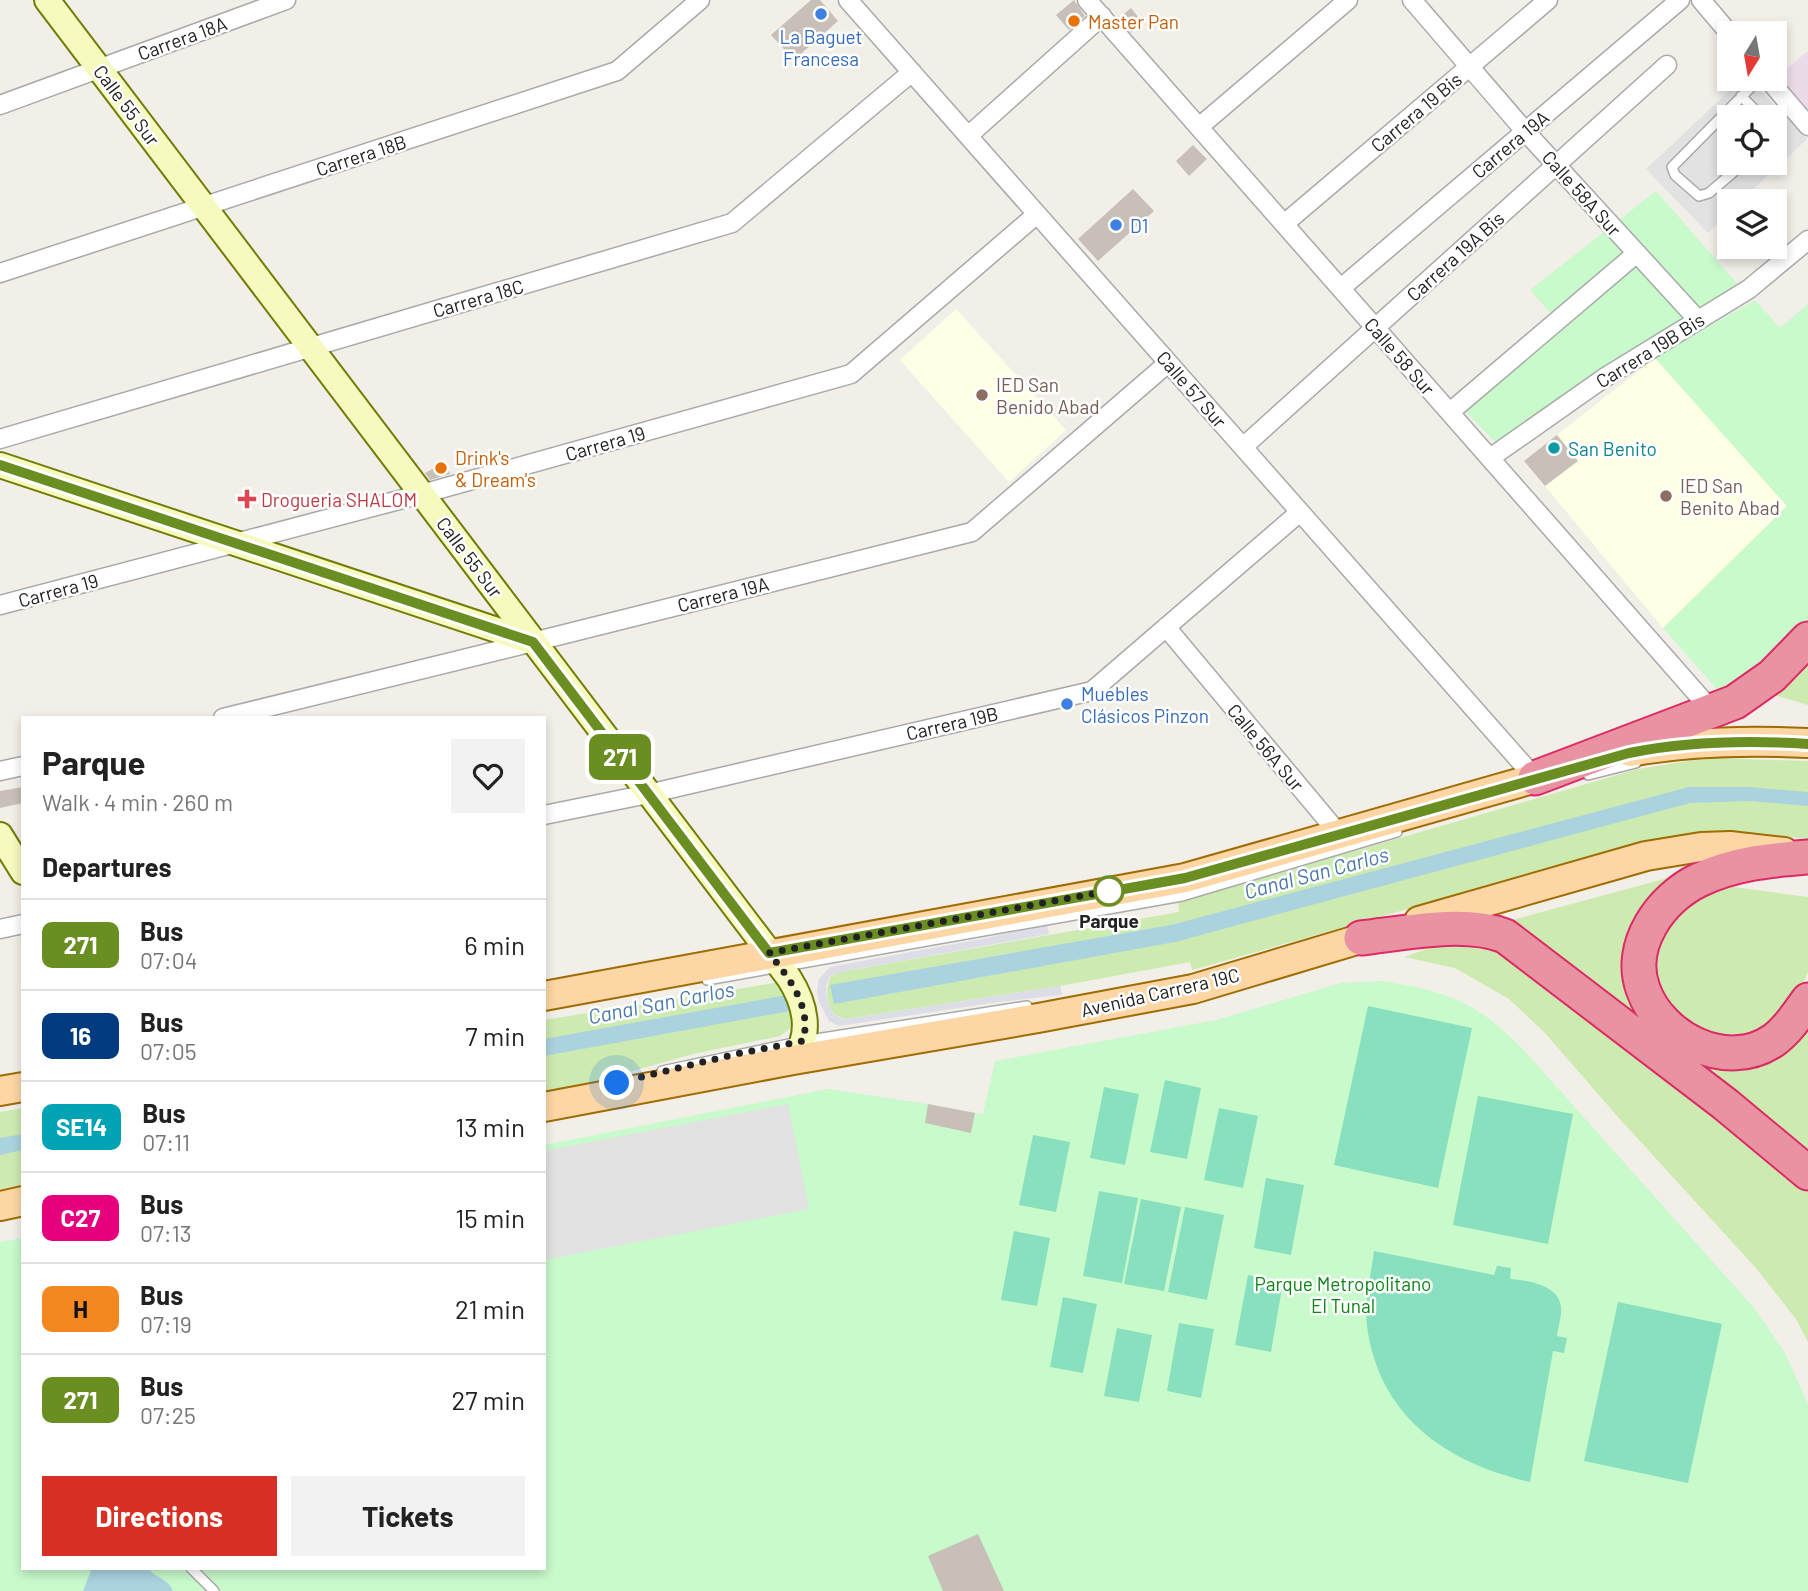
<!DOCTYPE html>
<html lang="en">
<head>
<meta charset="utf-8">
<style>
	:root { --surface:#fff; --page:#f2f2f2; --text:#222; --muted:#767676; --line:#e0e0e0; --accent:#d93025 }
	body { margin:0; font-family:Barlow,sans-serif; background:var(--page); color:var(--text); height:100vh; display:flex; flex-direction:column; font-size:26px; white-space:nowrap }
	* { box-sizing:border-box; margin:0 }
	p { font-size:23px; color:var(--muted) }
	.icon { flex:none; width:38px; height:38px; fill:none; stroke:currentColor; stroke-width:2; stroke-linecap:round; stroke-linejoin:round }
	.map { position:relative; flex:1; overflow:hidden }
	.drawer { position:absolute; left:21px; top:716px; width:525px; height:854px; display:flex; flex-direction:column; background:var(--surface); border-radius:0px; box-shadow:0 4px 10px #0003 }
	.drawer>* { flex:none }
	.badge { padding:0 14px; border-radius:10px; font-size:24px; line-height:46px }
	.needle { width:46px; rotate:191deg }
	.tools { position:absolute; left:1717px; top:21px; display:grid; gap:14px }
	.tools a { display:grid; place-items:center; width:70px; height:70px; border-radius:0px; background:var(--surface); box-shadow:0 4px 10px #0003; font-size:35px }
	.you { position:absolute; width:35px; height:35px; margin:-18px; border:5px solid #fff; border-radius:50%; background:#1a73e8; box-shadow:0 0 0 10px #1a73e833 }
	.map>.badge { position:absolute; translate:-50% -50%; box-shadow:0 0 0 4px #fff }
	h2 { padding:0 21px; font-size:26px; line-height:63px }
	.round { display:grid; place-items:center; flex:none; width:74px; height:74px; border-radius:0px; background:var(--page) }
	.head { display:flex; align-items:center; justify-content:space-between; height:119px; padding:0 21px }
	h1 { font-size:33px; font-weight:700; line-height:52px }
	.primary-button { display:flex; gap:14px; margin-top:auto; padding:14px 21px }
	.primary-button a { flex:1; height:80px; border-radius:0px; background:var(--accent); color:#fff; font-size:28px; font-weight:700; line-height:80px; text-align:center }
	.primary-button a+a { background:var(--page); color:var(--text) }
	ul { padding:0; list-style:none }
	li { display:flex; align-items:center; gap:21px; height:91px; padding:0 21px; border-top:2px solid var(--line) }
	li div { flex:1 }
	li b { display:block; font-size:26px }
	li em { font-style:normal }
	li .badge { min-width:77px; font-weight:700; text-align:center }
	.map>svg:first-child { display:block }
</style>
</head>
<body>
<div class="map">
<svg width="1808" height="1591" viewBox="0 0 1808 1591">
	<rect width="100%" height="100%" fill="#f2efe9"/>
	<!-- industrial -->
	<path fill="#ebdbe8" d="M 1808,51 L 1808,112 L 1778,76 Z"/>
	<!-- education -->
	<path fill="#ffffe5" d="M 956,309 L 1066,430 L 1009,482 L 900,360 Z
		M 1655,358 L 1787,506 L 1663,628 L 1545,486 L 1577,461 L 1557,435 Z"/>
	<!-- grass -->
	<path fill="#cdebb0" d="M 1808,657 L 1808,705 L 1771,694 Z
		M 1707,758 L 1808,761 L 1808,839 C 1780,836 1750,830 1722,831 C 1688,833 1654,842 1620,849 L 1192,970 L 1190,962 L 1060,986 L 846,1019 C 825,1016 824,992 831,976 L 840,972 L 1179,912 L 1178,902 L 1638,769 Z
		M 1690,872 L 1630,952 L 1688,1051 L 1808,1021 L 1808,1161 L 1497,924 Z
		M 1706,883 L 1808,897 L 1808,972 C 1797,1001 1775,1019 1754,1040 L 1696,1035 L 1653,994 L 1649,946 Z
		M 1444,943 L 1498,947 L 1803,1182 L 1808,1193 L 1808,1342 L 1796,1319 L 1755,1267 L 1617,1116 L 1545,1033 L 1509,999 L 1455,968 L 1404,957 Z
		M 775,983 C 786,990 798,1017 789,1029 C 789,1030 781,1035 780,1036 L 693,1054 L 590,1083 L 544,1091 L 544,1020 Z
		M 23,1108 L 23,1184 L 0,1189 L 0,1112 Z"/>
	<!-- park -->
	<path fill="#c8facc" d="M 1656,191 L 1740,287 L 1610,365 L 1495,442 L 1462,408 L 1560,324 L 1530,290 Z
		M 1755,300 L 1780,328 L 1808,304 L 1808,626 L 1723,696 L 1663,628 L 1787,506 L 1655,358 Z
		M 1381,981 C 1417,986 1454,994 1484,1015 C 1497,1024 1509,1036 1521,1047 L 1756,1310 L 1785,1353 L 1808,1404 L 1808,1591 L 0,1591 L 0,1242 L 23,1238 L 23,1568 L 544,1568 L 544,1145 L 828,1089 L 928,1104 L 983,1114 L 995,1061 L 1216,1020 L 1341,983 Z"/>
	<!-- pitch -->
	<path fill="#88e0be" d="M 1368,1006 L 1472,1028 L 1438,1188 L 1334,1165 Z
		M 1165,1080 L 1201,1088 L 1187,1159 L 1150,1152 Z
		M 1104,1087 L 1139,1094 L 1125,1165 L 1090,1158 Z
		M 1478,1096 L 1573,1114 L 1548,1244 L 1453,1225 Z
		M 1219,1108 L 1258,1116 L 1243,1188 L 1204,1180 Z
		M 1033,1135 L 1070,1142 L 1056,1212 L 1019,1205 Z
		M 1266,1178 L 1304,1185 L 1291,1255 L 1254,1248 Z
		M 1099,1191 L 1138,1198 L 1122,1283 L 1083,1276 Z
		M 1141,1199 L 1181,1207 L 1164,1291 L 1124,1284 Z
		M 1185,1207 L 1224,1215 L 1207,1300 L 1168,1292 Z
		M 1014,1231 L 1050,1238 L 1037,1306 L 1001,1300 Z
		M 1374,1251 L 1494,1275 L 1497,1266 L 1511,1268 L 1510,1279 C 1527,1280 1559,1285 1561,1307 C 1562,1316 1558,1327 1557,1336 L 1567,1338 L 1564,1353 L 1553,1351 L 1530,1482 C 1447,1463 1379,1417 1367,1326 C 1364,1301 1371,1275 1374,1251 Z
		M 1248,1275 L 1283,1282 L 1271,1352 L 1235,1345 Z
		M 1063,1297 L 1097,1304 L 1083,1373 L 1050,1367 Z
		M 1618,1302 L 1722,1324 L 1688,1483 L 1584,1461 Z
		M 1179,1323 L 1214,1329 L 1201,1398 L 1167,1391 Z
		M 1117,1328 L 1152,1335 L 1139,1402 L 1104,1396 Z"/>
	<!-- parking -->
	<path fill="#e2e2e2" fill-rule="evenodd" d="M 1742,79 L 1749,79 L 1807,139 L 1741,201 L 1729,201 L 1729,213 L 1708,233 L 1646,169 ZM 1729,117 L 1774,117 L 1774,163 L 1729,163 Z
		M 788,1104 L 809,1209 L 544,1260 L 544,1151 Z"/>
	<!-- plaza -->
	<path fill="#dddde8" d="M 1047,924 L 1049,934 L 840,972 L 830,976 L 826,986 L 827,1001 L 832,1012 L 840,1018 L 847,1019 L 1060,986 L 1062,995 L 999,1002 L 839,1026 L 829,1021 L 819,1002 L 817,990 L 819,979 L 830,967 L 986,938 Z"/>
	<!-- water -->
	<path fill="#aad3df" d="M 1689,787 L 1749,787 L 1808,792 L 1808,806 L 1750,801 L 1690,803 L 1175,942 L 834,1004 L 830,985 L 1171,925 Z
		M 787,995 L 790,1011 L 544,1056 L 544,1039 Z
		M 23,1134 L 23,1150 L 0,1155 L 0,1138 Z
		M 92,1568 L 148,1568 C 155,1578 168,1578 173,1591 L 83,1591 Z"/>
	<!-- building -->
	<path fill="#c7bfb8" d="M 811,0 L 820,0 L 838,21 L 794,60 L 771,35 Z
		M 1074,0 L 1085,16 L 1069,30 L 1056,15 Z
		M 1131,8 L 1143,23 L 1131,33 L 1118,19 Z
		M 1193,145 L 1207,159 L 1189,176 L 1176,161 Z
		M 1133,189 L 1154,211 L 1098,261 L 1078,239 Z
		M 1557,435 L 1578,461 L 1545,486 L 1524,461 Z
		M 445,462 L 450,474 L 430,480 L 425,473 Z
		M 23,787 L 23,803 L 0,808 L 0,791 Z
		M 928,1104 L 975,1113 L 971,1133 L 925,1123 Z
		M 978,1534 L 1004,1591 L 943,1591 L 928,1556 Z"/>
	<g fill="none" stroke-linecap="round" stroke-linejoin="round">
		<defs>
			<path id="lane" d="M 1741,96 L 1762,117
				M 1744,163 L 1709,193 L 1699,196 L 1675,175 L 1672,167 L 1759,79
				M 1588,775 L 1636,763
				M 707,980 L 1182,896 L 1397,832
				M 662,1071 L 803,1041 L 1027,1006
				M 191,1568 L 214,1591"/>
			<path id="street" d="M 848,0 L 1535,778
				M 1087,0 L 1713,712
				M 1412,0 L 1525,131 L 1698,320
				M 1701,0 L 1729,33
				M 1768,79 L 1808,126
				M 0,105 L 286,0
				M 1199,127 L 1348,0
				M 968,136 L 1102,16
				M 1284,224 L 1548,0
				M 0,273 L 617,71 L 700,0
				M 1341,288 L 1680,0
				M 1450,412 L 1637,253
				M 0,439 L 732,223 L 912,72
				M 1243,447 L 1667,65
				M 1490,458 L 1604,378 L 1749,289 L 1808,240
				M 0,605 L 422,494 L 851,374 L 1037,214
				M 1166,627 L 1339,834
				M 223,718 L 533,642 L 972,532 L 1168,363
				M 0,771 L 23,766
				M 544,815 L 648,794 L 1092,691 L 1300,512
				M 0,929 L 23,924"/>
			<path id="secondary" d="M 47,0 L 789,978 C 805,1003 813,1034 793,1060
				M 0,465 L 533,642
				M 0,835 L 23,872"/>
			<path id="primary" d="M 1630,752 C 1689,741 1748,740 1808,743
				M 1419,921 L 1646,856 L 1701,847 L 1730,846 L 1784,852
				M 544,996 L 1185,878 L 1557,772
				M 0,1091 L 23,1087
				M 544,1107 L 793,1060 L 1038,1018 L 1193,989 L 1380,933
				M 0,1206 L 23,1201"/>
			<path id="highway" d="M 1535,778 L 1735,702 L 1772,676 L 1808,639
				M 1808,857 C 1770,860 1734,863 1699,880 C 1661,898 1627,945 1643,989 C 1660,1038 1727,1073 1774,1040 C 1788,1030 1798,1014 1808,1000
				M 1361,938 C 1404,933 1464,920 1505,936 L 1725,1104 L 1808,1173"/>
		</defs>
		<!-- lane casing -->
		<use href="#lane" stroke="#a9a9a9" stroke-width="12"/>
		<!-- street casing -->
		<use href="#street" stroke="#a9a9a9" stroke-width="21"/>
		<!-- secondary casing -->
		<use href="#secondary" stroke="#707d05" stroke-width="28"/>
		<!-- primary casing -->
		<use href="#primary" stroke="#a06b00" stroke-width="32"/>
		<!-- highway casing -->
		<use href="#highway" stroke="#dc2a67" stroke-width="37"/>
		<!-- lane -->
		<use href="#lane" stroke="#fff" stroke-width="9"/>
		<!-- street -->
		<use href="#street" stroke="#fff" stroke-width="18"/>
		<!-- secondary -->
		<use href="#secondary" stroke="#f7fabf" stroke-width="24"/>
		<!-- primary -->
		<use href="#primary" stroke="#fcd6a4" stroke-width="28"/>
		<!-- highway -->
		<use href="#highway" stroke="#e892a2" stroke-width="33"/>
	</g>
	<g fill="none" stroke-linecap="round" stroke-linejoin="round">
		<defs>
			<path id="line" d="M 0,465 L 533,642 L 769,953 L 1185,878 L 1629,753 C 1689,741 1747,740 1808,744"/>
		</defs>
		<!-- line casing -->
		<use href="#line" stroke="#fff" stroke-width="16"/>
		<!-- line -->
		<use href="#line" stroke="#6b8e23" stroke-width="10"/>
		<!-- walk -->
		<path stroke="#222" stroke-width="7" stroke-dasharray="0 12.6" d="M 617,1083 L 736,1054 L 803,1041 C 812,1007 790,979 769,953 L 1109,891"/>
	</g>
	<!-- markers -->
	<g fill="#3f7fe0" stroke="#fff" stroke-width="2.5">
		<circle cx="821" cy="14" r="7"/>
		<circle cx="1116" cy="225" r="7"/>
		<circle cx="1067" cy="704" r="7"/>
	</g>
	<g fill="#e8710a" stroke="#fff" stroke-width="2.5">
		<circle cx="1074" cy="21" r="7"/>
		<circle cx="441" cy="468" r="7"/>
	</g>
	<g fill="#8d6e63" stroke="#fff" stroke-width="2.5">
		<circle cx="982" cy="395" r="7"/>
		<circle cx="1666" cy="496" r="7"/>
	</g>
	<circle fill="#0f9aa8" stroke="#fff" stroke-width="2.5" cx="1554" cy="448" r="7"/>
	<path fill="#e0444e" stroke="#fff" stroke-width="2.5" d="M243.5 488.5h7v7h7v7h-7v7h-7v-7h-7v-7h7z"/>
	<circle fill="#fff" stroke="#6b8e23" stroke-width="3.5" cx="1109" cy="891" r="14"/>
	<g text-anchor="middle" dominant-baseline="central" stroke-width="5" stroke-linejoin="round" paint-order="stroke">
		<!-- food labels -->
		<g font-size="19" fill="#c56008" stroke="#fff" text-anchor="start">
			<text x="1088" y="21">Master Pan</text>
			<text x="455" y="457">Drink's<tspan x="455" dy="22">&amp; Dream's</tspan></text>
		</g>
		<!-- shop labels -->
		<g font-size="19" fill="#366cbe" stroke="#fff" text-anchor="start">
			<text x="821" y="36" text-anchor="middle">La Baguet<tspan x="821" dy="22">Francesa</tspan></text>
			<text x="1130" y="225">D1</text>
			<text x="1081" y="693">Muebles<tspan x="1081" dy="22">Clásicos Pinzon</tspan></text>
		</g>
		<!-- street labels -->
		<g font-size="19" fill="#222" stroke="#fff">
			<text transform="translate(182 38) rotate(-20)">Carrera 18A</text>
			<text transform="translate(127 105) rotate(53)">Calle 55 Sur</text>
			<text transform="translate(1416 112) rotate(-40)">Carrera 19 Bis</text>
			<text transform="translate(1510 144) rotate(-40)">Carrera 19A</text>
			<text transform="translate(361 155) rotate(-18)">Carrera 18B</text>
			<text transform="translate(1582 193) rotate(48)">Calle 58A Sur</text>
			<text transform="translate(1455 256) rotate(-42)">Carrera 19A Bis</text>
			<text transform="translate(478 298) rotate(-16)">Carrera 18C</text>
			<text transform="translate(1650 350) rotate(-32)">Carrera 19B Bis</text>
			<text transform="translate(1400 356) rotate(49)">Calle 58 Sur</text>
			<text transform="translate(1192 389) rotate(49)">Calle 57 Sur</text>
			<text transform="translate(605 443) rotate(-16)">Carrera 19</text>
			<text transform="translate(470 557) rotate(53)">Calle 55 Sur</text>
			<text transform="translate(58 590) rotate(-15)">Carrera 19</text>
			<text transform="translate(723 594) rotate(-14)">Carrera 19A</text>
			<text transform="translate(952 723) rotate(-13)">Carrera 19B</text>
			<text transform="translate(1266 747) rotate(50)">Calle 56A Sur</text>
			<text transform="translate(1160 992) rotate(-13)">Avenida Carrera 19C</text>
		</g>
		<!-- education labels -->
		<g font-size="19" fill="#785e54" stroke="#fff" text-anchor="start">
			<text x="996" y="384">IED San<tspan x="996" dy="22">Benido Abad</tspan></text>
			<text x="1680" y="485">IED San<tspan x="1680" dy="22">Benito Abad</tspan></text>
		</g>
		<!-- culture labels -->
		<g font-size="19" fill="#0d838f" stroke="#fff" text-anchor="start">
			<text x="1568" y="448">San Benito</text>
		</g>
		<!-- health labels -->
		<g font-size="19" fill="#be3a42" stroke="#fff" text-anchor="start">
			<text x="261" y="499">Drogueria SHALOM</text>
		</g>
		<!-- stop labels -->
		<g font-size="19" font-weight="bold" fill="#222" stroke="#fff">
			<text x="1109" y="920">Parque</text>
		</g>
		<!-- park labels -->
		<g font-size="19" fill="#0c8416" stroke="#fff">
			<text x="1343" y="1283">Parque Metropolitano<tspan x="1343" dy="22">El Tunal</tspan></text>
		</g>
		<!-- water labels -->
		<g font-size="21" font-style="italic" fill="#4a7aab" stroke="#fff">
			<text transform="translate(1316 872) rotate(-15)">Canal San Carlos</text>
			<text transform="translate(661 1002) rotate(-11)">Canal San Carlos</text>
		</g>
	</g>
</svg>
<div class="tools">
<a><svg class="needle" viewBox="-14 -14 28 28"><path d="M0-13l5 13h-10z" fill="#e53935"/><path d="M0 13l5-13h-10z" fill="#767676"/></svg></a>
<a><svg class="icon" aria-label="locate" viewBox="0 0 24 24"><circle cx="12" cy="12" r="6"/><path d="M12 2v4M12 18v4M2 12h4M18 12h4"/></svg></a>
<a><svg class="icon" aria-label="layers" viewBox="0 0 24 24"><path d="M12 4l9 5-9 5-9-5zM3 14l9 5 9-5"/></svg></a>
</div>
<div class="you" style="left:617px;top:1083px"></div>
<b class="badge" style="left:620px;top:757px;background:#6b8e23;color:#fff">271</b>
<section class="drawer">
<div class="head"><div><h1>Parque</h1><p>Walk · 4 min · 260 m</p></div><a class="round"><svg class="icon" aria-label="heart" viewBox="0 0 24 24"><path d="M12 20l-8-8c-3-5 5-10 8-4 3-6 11-1 8 4z"/></svg></a></div>
<h2>Departures</h2>
<ul>
<li><span class="badge" style="background:#6b8e23;color:#fff">271</span><div><b>Bus</b><p>07:04</p></div><em>6 min</em></li>
<li><span class="badge" style="background:#003b80;color:#fff">16</span><div><b>Bus</b><p>07:05</p></div><em>7 min</em></li>
<li><span class="badge" style="background:#00a3b4;color:#fff">SE14</span><div><b>Bus</b><p>07:11</p></div><em>13 min</em></li>
<li><span class="badge" style="background:#e6007e;color:#fff">C27</span><div><b>Bus</b><p>07:13</p></div><em>15 min</em></li>
<li><span class="badge" style="background:#f38820;color:#111">H</span><div><b>Bus</b><p>07:19</p></div><em>21 min</em></li>
<li><span class="badge" style="background:#6b8e23;color:#fff">271</span><div><b>Bus</b><p>07:25</p></div><em>27 min</em></li>
</ul>
<div class="primary-button"><a>Directions</a><a>Tickets</a></div>
</section>
</div>
</body>
</html>
